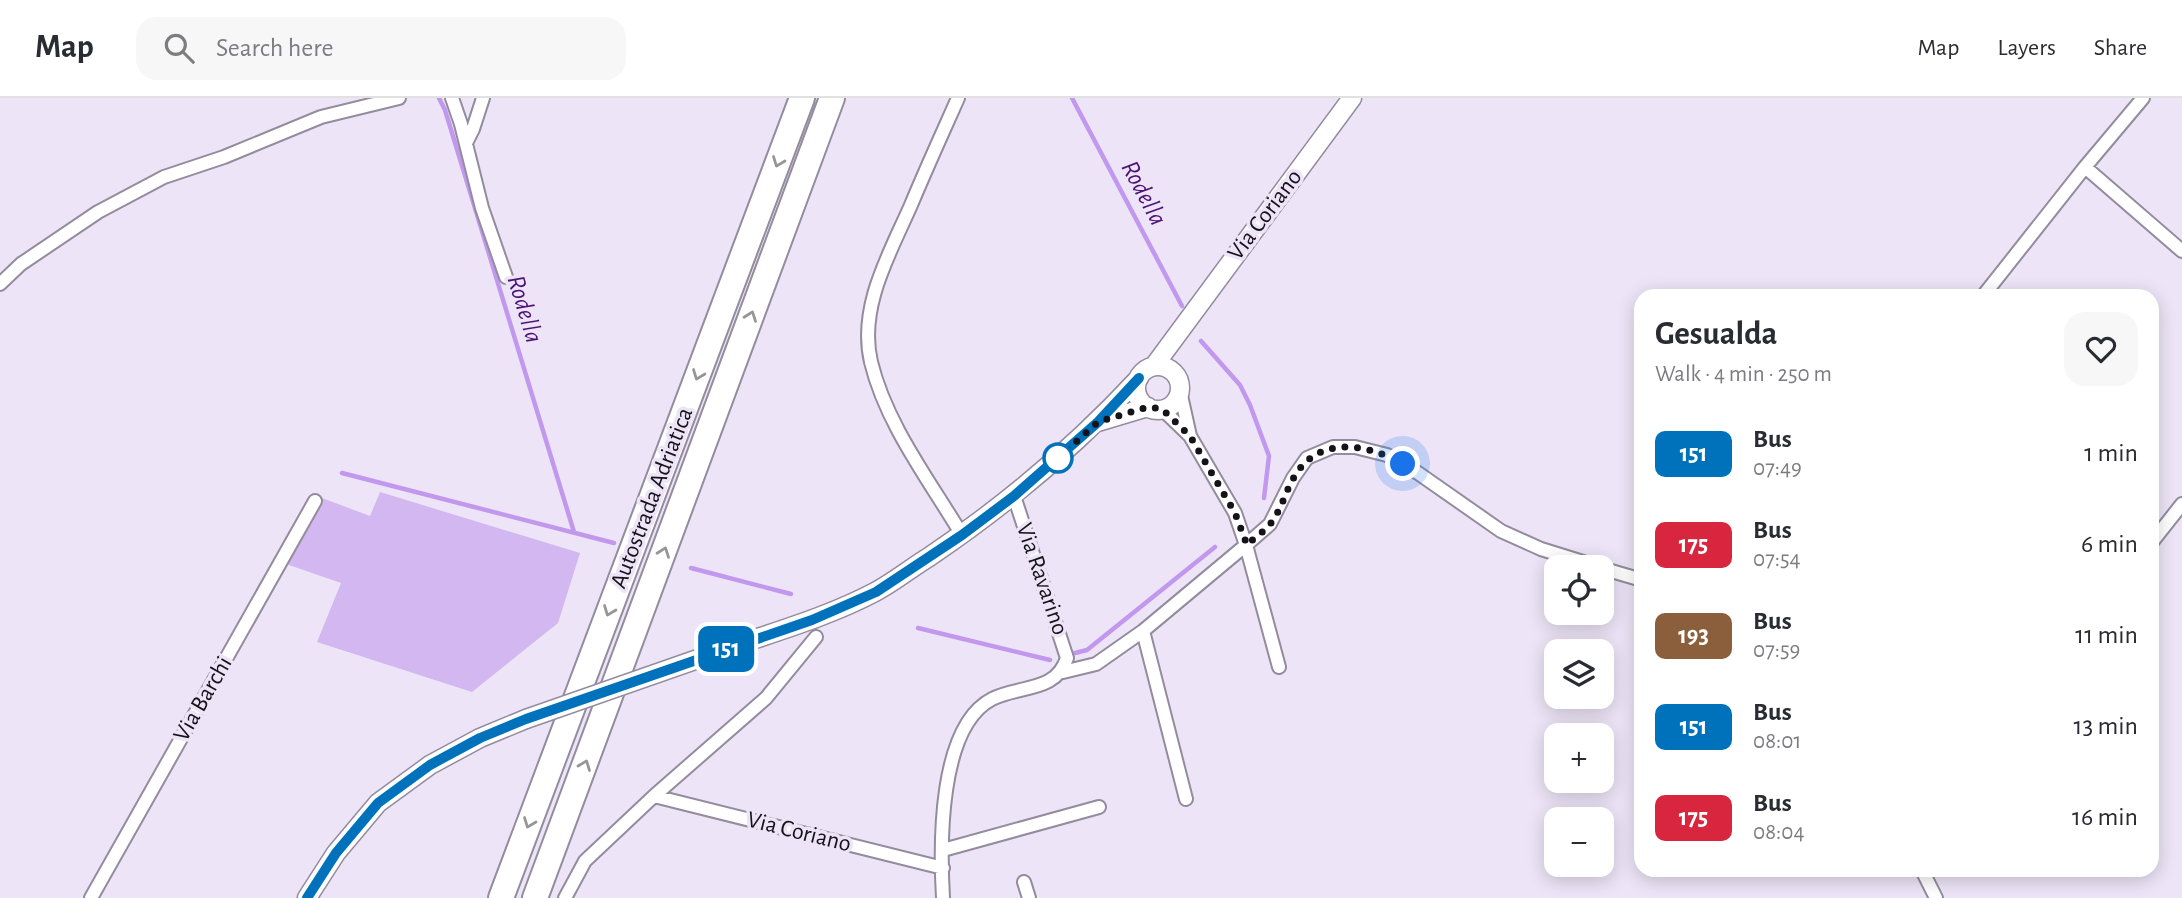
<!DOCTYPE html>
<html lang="en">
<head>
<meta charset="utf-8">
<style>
	:root { --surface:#fff; --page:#f7f7f7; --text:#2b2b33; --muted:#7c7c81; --line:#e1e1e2 }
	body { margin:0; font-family:"Alegreya Sans",sans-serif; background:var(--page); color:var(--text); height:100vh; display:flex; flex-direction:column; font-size:26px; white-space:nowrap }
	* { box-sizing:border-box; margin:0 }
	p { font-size:23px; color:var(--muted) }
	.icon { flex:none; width:38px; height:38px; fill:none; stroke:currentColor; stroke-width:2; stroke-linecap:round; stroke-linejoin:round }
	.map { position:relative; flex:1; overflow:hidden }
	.drawer { position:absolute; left:1634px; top:191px; width:525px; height:588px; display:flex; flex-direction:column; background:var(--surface); border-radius:21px; box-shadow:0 4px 18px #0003 }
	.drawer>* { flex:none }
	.badge { padding:0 14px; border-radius:10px; font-size:24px; line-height:46px }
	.buttons { position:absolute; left:1544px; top:457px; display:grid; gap:14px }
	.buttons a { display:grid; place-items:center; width:70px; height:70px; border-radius:14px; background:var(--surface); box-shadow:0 4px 18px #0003; font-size:35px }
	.you { position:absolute; width:35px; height:35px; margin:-18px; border:5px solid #fff; border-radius:50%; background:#1a73e8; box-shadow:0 0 0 10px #1a73e833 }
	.map>.badge { position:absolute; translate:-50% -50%; box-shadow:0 0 0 4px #fff }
	.round { display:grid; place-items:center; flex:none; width:74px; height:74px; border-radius:21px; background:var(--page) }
	.overview { display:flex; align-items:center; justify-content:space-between; height:119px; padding:0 21px }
	h1 { font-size:33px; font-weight:600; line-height:52px }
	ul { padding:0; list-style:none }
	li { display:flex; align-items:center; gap:21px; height:91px; padding:0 21px }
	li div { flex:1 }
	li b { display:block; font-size:26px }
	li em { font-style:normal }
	li .badge { min-width:77px; font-weight:700; text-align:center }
	header { display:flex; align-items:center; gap:42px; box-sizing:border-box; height:98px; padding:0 35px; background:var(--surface); border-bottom:2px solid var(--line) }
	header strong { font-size:33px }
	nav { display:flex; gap:38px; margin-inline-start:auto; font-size:24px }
	.search { width:490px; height:63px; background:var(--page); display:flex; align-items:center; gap:18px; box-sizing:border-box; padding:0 24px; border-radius:21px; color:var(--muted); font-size:26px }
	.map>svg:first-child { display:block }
</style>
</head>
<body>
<header>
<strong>Map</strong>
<div class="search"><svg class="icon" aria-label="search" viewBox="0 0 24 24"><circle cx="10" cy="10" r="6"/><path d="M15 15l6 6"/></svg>Search here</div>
<nav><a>Map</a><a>Layers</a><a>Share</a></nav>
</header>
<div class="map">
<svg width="2182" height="800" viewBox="0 0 2182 800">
	<rect width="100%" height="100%" fill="#ede5f7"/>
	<!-- green -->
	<path fill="#d2b7f1" d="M 380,394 L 580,455 L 558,525 L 472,594 L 317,544 L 341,485 L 286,466 L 322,400 L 370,418 Z"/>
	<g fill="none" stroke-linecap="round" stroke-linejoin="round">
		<!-- stream -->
		<path stroke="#c198ed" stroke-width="4.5" d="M 439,0 L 445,12 L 574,434
			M 1072,0 L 1182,208
			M 1201,243 L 1240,287 L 1250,307 L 1269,358 L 1264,400
			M 342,375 L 614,445
			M 691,470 L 791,496
			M 918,530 L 1050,562
			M 1075,555 L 1087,552 L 1215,449"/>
		<defs>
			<path id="minor" d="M 452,0 L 461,26 L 482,110 L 506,179
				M 958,0 C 942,36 926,71 911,107 C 890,155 858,209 871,264 C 886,326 929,382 962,437
				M 466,45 L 473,31 L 483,0
				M 2085,69 L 2182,153
				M 0,186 L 21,166 L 98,114 L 164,79 L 224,59 L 321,19 L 399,0
				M 1983,198 L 2085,69 L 2143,0
				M 1180,293 L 1190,338
				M 1162,311 L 1190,338 L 1235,415 L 1246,447 L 1279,569
				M 2152,444 L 2182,406
				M 1601,470 L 1642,482
				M 1143,533 L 1186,701
				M 1063,574 L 1096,566 L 1143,533 L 1246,447 L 1270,426 L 1293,380 L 1307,360 L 1333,349 L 1355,349 L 1387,357 L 1418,375 L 1501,433 L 1541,451 L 1599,469
				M 654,698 L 943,770
				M 943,752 L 1099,709
				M 1922,772 L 1936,800
				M 1024,784 L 1029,800
				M 91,800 L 315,403
				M 565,800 L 585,763 L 654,698 L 766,600 L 816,539
				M 943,800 C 940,748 938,629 992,601 C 1019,587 1056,595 1067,560 L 1014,398"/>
			<path id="secondary" d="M 1154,268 L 1352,0
				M1136 290a22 22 0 1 1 44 0a22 22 0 1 1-44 0Z
				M 1098,324 L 1148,309
				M 761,539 C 800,526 839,513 875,494 C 894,484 911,470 929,459 C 1006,407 1076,348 1139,280
				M 307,800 L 336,755 L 378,705 L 430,667 L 480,640 L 526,621"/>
			<path id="motorway" d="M 501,800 L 802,0
				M 535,800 L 832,0"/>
		</defs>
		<!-- minor casing -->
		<use href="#minor" stroke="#938c9d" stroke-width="16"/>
		<!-- secondary casing -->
		<use href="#secondary" stroke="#938c9d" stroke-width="21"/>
		<!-- motorway casing -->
		<use href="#motorway" stroke="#938c9d" stroke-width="28"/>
		<!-- minor -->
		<use href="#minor" stroke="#fff" stroke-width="12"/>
		<!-- secondary -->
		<use href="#secondary" stroke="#fff" stroke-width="18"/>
		<!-- motorway -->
		<use href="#motorway" stroke="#fff" stroke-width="24"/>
		<defs>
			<path id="secondary-bridge" d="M 526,621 L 761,539"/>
		</defs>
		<!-- secondary-bridge casing -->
		<use href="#secondary-bridge" stroke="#938c9d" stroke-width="21" stroke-linecap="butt"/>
		<!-- secondary-bridge -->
		<use href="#secondary-bridge" stroke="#fff" stroke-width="18"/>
	</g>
	<!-- one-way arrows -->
	<defs><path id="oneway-chevron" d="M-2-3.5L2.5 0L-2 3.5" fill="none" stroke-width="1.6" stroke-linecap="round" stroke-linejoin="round" transform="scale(1.75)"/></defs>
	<g stroke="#969598">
		<use href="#oneway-chevron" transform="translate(778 64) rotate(111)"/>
		<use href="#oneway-chevron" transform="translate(751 218) rotate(-70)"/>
		<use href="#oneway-chevron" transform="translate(698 277) rotate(111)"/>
		<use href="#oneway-chevron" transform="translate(664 454) rotate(-70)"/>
		<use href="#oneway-chevron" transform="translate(609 513) rotate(111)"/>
		<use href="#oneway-chevron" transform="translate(585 667) rotate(-69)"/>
		<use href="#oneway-chevron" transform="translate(529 725) rotate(111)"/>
	</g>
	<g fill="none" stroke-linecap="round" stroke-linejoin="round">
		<defs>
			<path id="line" d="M 307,800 L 336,755 L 378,705 L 430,667 L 480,640 L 526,621 L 812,522 L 876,494 L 962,437 L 1014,398 L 1098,324 L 1139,280"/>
		</defs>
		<!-- line casing -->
		<use href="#line" stroke="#fff" stroke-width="16"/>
		<!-- line -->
		<use href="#line" stroke="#0072bc" stroke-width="10"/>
		<!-- walk -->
		<path stroke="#151319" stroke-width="7" stroke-dasharray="0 12.6" d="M 1058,360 L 1098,324 L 1148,309 L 1162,311 L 1190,338 L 1235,415 L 1247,447 C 1254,440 1265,433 1271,425 C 1281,412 1285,395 1293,381 C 1317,337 1366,345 1403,366"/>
	</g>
	<!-- markers -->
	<circle fill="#fff" stroke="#0072bc" stroke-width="3.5" cx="1058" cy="360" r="14"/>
	<g text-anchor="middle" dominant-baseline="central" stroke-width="7" stroke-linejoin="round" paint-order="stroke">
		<!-- street labels -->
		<g font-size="24" fill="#151319" stroke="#ede5f7">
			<text transform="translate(1265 117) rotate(-53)">Via Coriano</text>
			<text transform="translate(652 400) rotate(-69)">Autostrada Adriatica</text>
			<text transform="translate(1042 481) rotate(71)">Via Ravarino</text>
			<text transform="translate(203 601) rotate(-60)">Via Barchi</text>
			<text transform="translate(799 734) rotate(14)">Via Coriano</text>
		</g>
		<!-- water labels -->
		<g font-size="26" font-style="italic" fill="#4d1276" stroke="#ede5f7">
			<text transform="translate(1144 95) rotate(62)">Rodella</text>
			<text transform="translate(525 211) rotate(73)">Rodella</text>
		</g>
	</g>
</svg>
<div class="buttons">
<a><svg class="icon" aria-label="locate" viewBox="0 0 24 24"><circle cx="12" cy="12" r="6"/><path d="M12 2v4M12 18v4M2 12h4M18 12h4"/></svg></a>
<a><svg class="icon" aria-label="layers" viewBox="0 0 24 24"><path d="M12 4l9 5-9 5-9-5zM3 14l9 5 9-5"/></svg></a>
<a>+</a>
<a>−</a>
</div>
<div class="you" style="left:1403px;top:366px"></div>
<b class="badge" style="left:726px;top:551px;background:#0072bc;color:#fff">151</b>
<section class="drawer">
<div class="overview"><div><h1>Gesualda</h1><p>Walk · 4 min · 250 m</p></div><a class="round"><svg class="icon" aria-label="heart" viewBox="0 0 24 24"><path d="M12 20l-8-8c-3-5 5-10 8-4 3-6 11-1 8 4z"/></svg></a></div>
<ul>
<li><span class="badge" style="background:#0072bc;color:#fff">151</span><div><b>Bus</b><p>07:49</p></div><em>1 min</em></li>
<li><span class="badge" style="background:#d7263d;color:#fff">175</span><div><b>Bus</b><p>07:54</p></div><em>6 min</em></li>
<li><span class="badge" style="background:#8b5e3c;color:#fff">193</span><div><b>Bus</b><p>07:59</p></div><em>11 min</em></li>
<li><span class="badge" style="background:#0072bc;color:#fff">151</span><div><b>Bus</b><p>08:01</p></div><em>13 min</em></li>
<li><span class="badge" style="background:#d7263d;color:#fff">175</span><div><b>Bus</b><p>08:04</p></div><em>16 min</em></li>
</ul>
</section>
</div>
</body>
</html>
